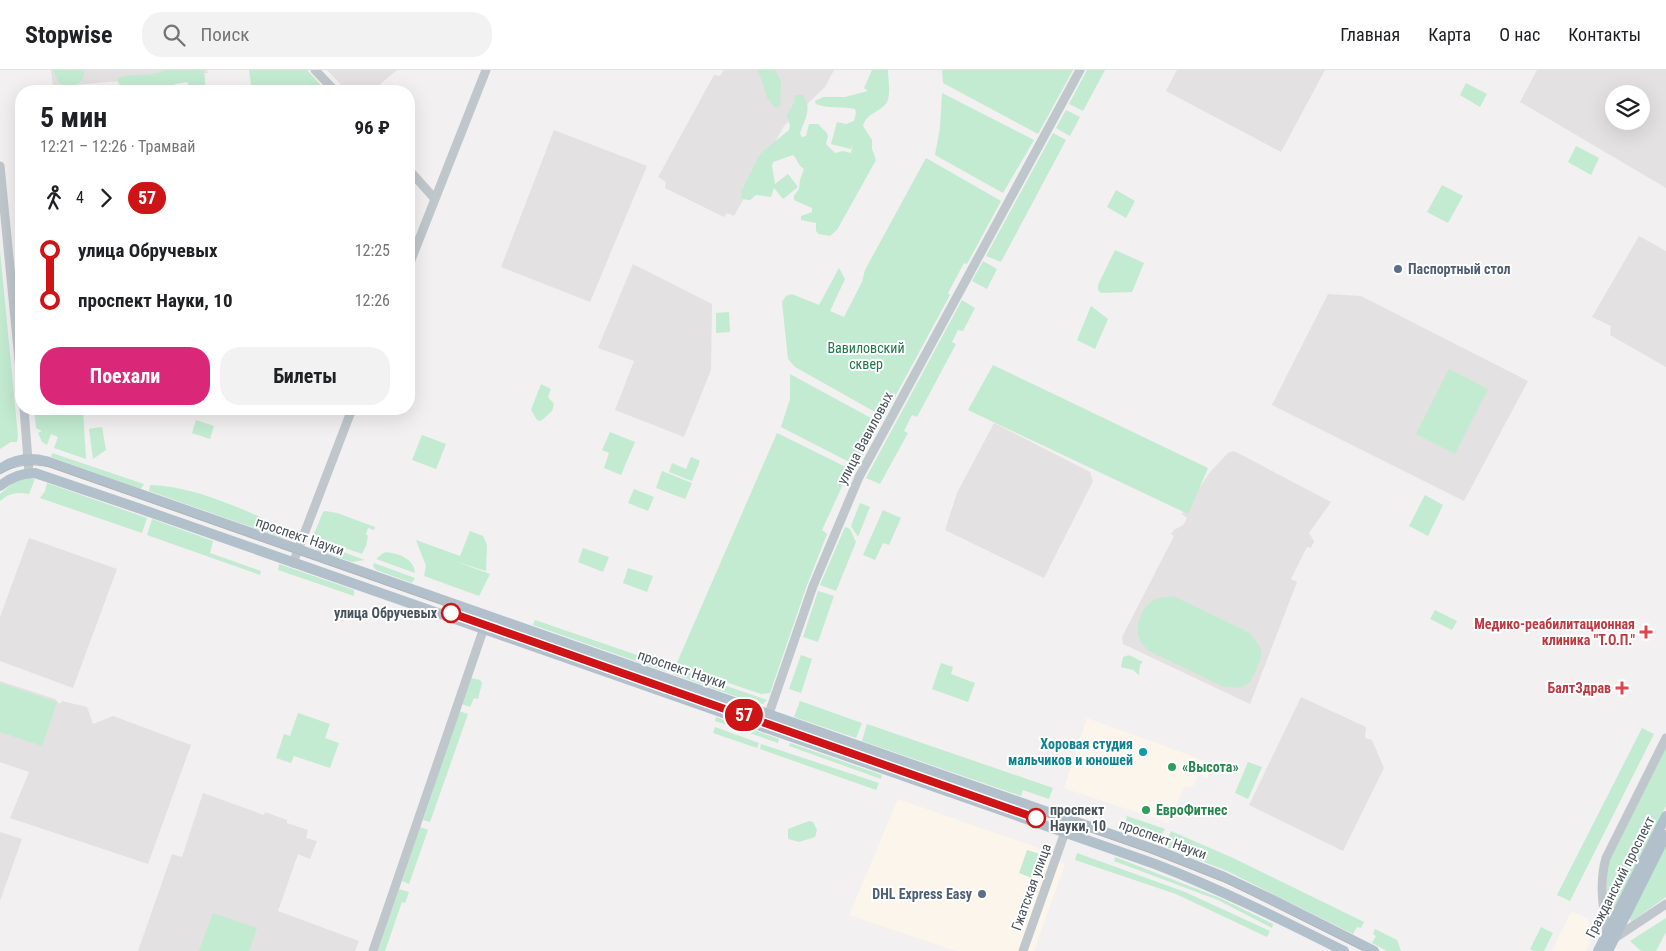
<!DOCTYPE html>
<html lang="ru">
<head>
<meta charset="utf-8">
<style>
	:root { --surface:#fff; --page:#f2f2f2; --text:#202124; --muted:#757577; --line:#e0e0e0; --accent:#db2777 }
	body { margin:0; font-family:"Roboto Condensed",sans-serif; background:var(--page); color:var(--text); height:100vh; display:flex; flex-direction:column; font-size:19px; white-space:nowrap }
	* { box-sizing:border-box; margin:0 }
	p { font-size:16px; color:var(--muted) }
	.icon { flex:none; width:28px; height:28px; fill:none; stroke:currentColor; stroke-width:2; stroke-linecap:round; stroke-linejoin:round }
	.map { position:relative; flex:1; overflow:hidden }
	.details { position:absolute; left:15px; top:15px; width:400px; height:330px; display:flex; flex-direction:column; background:var(--surface); border-radius:20px; box-shadow:0 5px 20px #0002 }
	.details>* { flex:none }
	.badge { padding:0 10px; border-radius:16px; font-size:18px; line-height:32px }
	.buttons { position:absolute; left:1605px; top:15px; display:grid; gap:10px }
	.buttons a { display:grid; place-items:center; width:45px; height:45px; border-radius:50%; background:var(--surface); box-shadow:0 5px 20px #0002; font-size:25px }
	.map>.badge { position:absolute; translate:-50% -50%; box-shadow:0 0 0 2px #fff }
	.legs { display:flex; align-items:center; gap:8px; height:55px; padding:0 25px; font-size:16px }
	.legs p { margin-inline-start:auto }
	.overview { display:flex; align-items:center; justify-content:space-between; height:85px; padding:0 25px }
	h1 { font-size:28px; font-weight:700; line-height:38px }
	.primary-button { display:flex; gap:10px; margin-top:auto; padding:10px 25px }
	.primary-button a { flex:1; height:58px; border-radius:20px; background:var(--accent); color:#fff; font-size:20px; font-weight:700; line-height:58px; text-align:center }
	.primary-button a+a { background:var(--page); color:var(--text) }
	ul { padding:0 25px; list-style:none }
	li { display:flex; align-items:center; gap:18px; height:50px; font-size:19px }
	li i { display:grid; place-items:center; width:8px; height:100%; margin:0 6px; background:currentColor }
	li i::after { content:''; width:12px; height:12px; margin:-6px; border:4px solid; border-radius:50%; background:var(--surface) }
	li p { margin-inline-start:auto }
	li:first-child i { background:linear-gradient(#0000 50%,currentColor 0) }
	li:last-child i { background:linear-gradient(currentColor 50%,#0000 0) }
	header { display:flex; align-items:center; gap:30px; box-sizing:border-box; height:70px; padding:0 25px; background:var(--surface); border-bottom:1px solid var(--line) }
	header strong { font-size:24px }
	nav { display:flex; gap:28px; margin-inline-start:auto; font-size:18px }
	.search { width:350px; height:45px; background:var(--page); display:flex; align-items:center; gap:12px; box-sizing:border-box; padding:0 18px; border-radius:20px; color:var(--muted); font-size:19px }
	.map>svg:first-child { display:block }
</style>
</head>
<body>
<header>
<strong>Stopwise</strong>
<div class="search"><svg class="icon" aria-label="search" viewBox="0 0 24 24"><circle cx="10" cy="10" r="6"/><path d="M15 15l6 6"/></svg>Поиск</div>
<nav><a>Главная</a><a>Карта</a><a>О нас</a><a>Контакты</a></nav>
</header>
<div class="map">
<svg width="1666" height="881" viewBox="0 0 1666 881">
	<rect width="100%" height="100%" fill="#f2f0f0"/>
	<!-- commercial -->
	<path fill="#fbf5eb" d="M 1087,648 L 1214,694 L 1208,709 L 1198,705 L 1193,716 L 1184,717 L 1169,753 L 1064,718 Z
		M 898,729 L 1036,777 L 1042,785 L 1065,794 L 1034,881 L 955,881 L 849,845 Z
		M 1571,841 L 1588,849 L 1593,865 L 1586,881 L 1552,881 Z"/>
	<!-- education -->
	<path fill="#e3e1e1" fill-rule="evenodd" d="M 51,0 L 207,0 L 208,3 L 53,17 Z
		M 327,0 L 397,0 L 372,21 L 347,21 Z
		M 724,0 L 834,0 L 825,17 L 784,56 L 734,146 L 727,143 L 724,147 L 665,118 L 666,112 L 658,107 L 714,5 L 720,6 Z
		M 1177,0 L 1325,0 L 1281,82 L 1166,21 Z
		M 1537,0 L 1666,0 L 1666,118 L 1520,32 ZM 1614,24 L 1641,24 L 1641,51 L 1614,51 Z
		M 554,60 L 647,96 L 590,232 L 501,197 Z
		M 1639,166 L 1666,181 L 1666,297 L 1610,265 L 1611,256 L 1592,247 Z
		M 633,194 L 712,234 L 711,300 L 684,367 L 615,340 L 634,291 L 598,278 Z
		M 1328,224 L 1361,226 L 1528,311 L 1464,431 L 1272,335 Z
		M 994,353 L 1090,402 L 1093,411 L 1044,508 L 945,460 L 957,423 Z
		M 1234,381 L 1331,432 L 1309,463 L 1314,471 L 1311,478 L 1307,477 L 1291,509 L 1297,512 L 1250,634 L 1123,574 L 1122,567 L 1174,466 L 1171,464 L 1174,460 L 1183,455 L 1187,448 L 1182,444 L 1210,402 L 1228,383 Z
		M 29,468 L 117,499 L 73,618 L 0,591 L 0,547 Z
		M 0,611 L 55,629 L 60,634 L 62,631 L 87,637 L 93,654 L 113,646 L 191,675 L 148,794 L 10,748 L 29,702 L 0,692 Z
		M 1301,627 L 1366,657 L 1365,668 L 1372,670 L 1384,698 L 1343,781 L 1249,735 Z
		M 203,723 L 264,745 L 265,742 L 287,750 L 287,753 L 308,760 L 306,768 L 317,771 L 310,789 L 298,784 L 278,841 L 359,871 L 355,881 L 138,881 L 172,784 L 182,787 Z
		M 0,762 L 22,769 L 0,831 Z"/>
	<!-- green -->
	<path fill="#c2ebd1" d="M 53,0 L 84,0 C 84,10 81,12 73,16 L 80,15 L 80,21 L 59,21 L 59,17 L 68,16 L 59,13 Z
		M 165,0 L 204,0 L 206,21 L 192,21 L 187,12 L 175,14 L 169,21 L 108,21 L 117,18 L 120,15 L 118,12 L 118,8 C 133,2 150,8 165,0 Z
		M 249,0 L 307,0 L 326,21 L 290,21 L 284,17 L 277,17 L 274,21 L 252,21 Z
		M 757,0 L 775,0 L 781,11 L 780,36 L 777,38 C 762,29 766,13 757,0 Z
		M 872,0 L 888,0 C 888,9 891,24 887,32 C 881,42 866,43 863,56 L 872,70 L 872,79 L 876,90 L 837,160 L 830,166 L 819,164 L 816,161 L 816,153 L 801,150 L 801,146 L 812,142 L 812,138 L 794,130 L 794,126 L 799,119 L 800,110 L 804,99 C 796,93 799,91 793,85 L 773,92 L 772,96 L 775,114 L 788,104 L 798,117 L 783,129 L 774,118 L 771,127 L 756,125 L 750,130 L 742,129 L 741,122 L 760,84 L 789,60 L 790,56 L 787,45 L 794,33 L 795,25 L 803,25 C 813,40 804,49 800,64 L 802,67 L 806,66 L 809,54 L 818,54 L 827,63 L 828,66 L 826,74 L 835,83 L 843,81 L 851,83 L 853,73 L 851,79 L 831,74 L 837,52 L 846,54 L 854,51 L 856,43 L 855,39 C 843,36 828,39 816,34 L 815,31 L 823,27 L 845,27 L 868,21 L 864,18 Z
		M 942,0 L 1073,0 L 1038,64 L 943,13 Z
		M 1087,0 L 1105,0 L 1083,41 L 1069,34 Z
		M 1466,13 L 1487,24 L 1480,37 L 1460,25 Z
		M 942,23 L 1034,70 L 1003,123 L 935,85 L 940,58 Z
		M 1066,40 L 1080,47 L 1070,66 L 1056,58 Z
		M 1053,63 L 1066,70 L 1001,192 L 986,186 Z
		M 1576,76 L 1599,88 L 1591,105 L 1568,92 Z
		M 926,88 L 1001,131 L 967,194 L 964,193 L 948,223 L 950,225 L 884,347 L 795,297 L 788,289 L 782,232 L 786,226 L 792,224 L 819,235 L 839,198 L 845,209 L 830,241 L 844,247 L 862,212 L 865,200 Z
		M 1442,115 L 1463,126 L 1448,153 L 1427,142 Z
		M 1116,120 L 1135,131 L 1126,148 L 1107,137 Z
		M 1115,180 L 1144,193 L 1132,222 L 1101,223 L 1098,220 L 1098,215 Z
		M 0,181 L 18,366 L 17,372 L 11,372 L 0,379 Z
		M 983,191 L 997,199 L 987,219 L 972,211 Z
		M 962,230 L 975,238 L 963,261 L 958,260 L 952,272 L 956,274 L 917,347 L 912,345 L 904,361 L 908,363 L 880,414 L 866,408 Z
		M 1091,236 L 1108,249 L 1095,279 L 1077,270 Z
		M 729,242 L 730,262 L 716,263 L 716,243 Z
		M 993,295 L 1208,398 L 1188,444 L 968,340 Z
		M 1449,299 L 1488,319 L 1455,384 L 1416,364 Z
		M 790,304 L 880,353 L 857,396 L 781,357 L 790,329 Z
		M 541,314 L 551,319 L 548,327 L 554,334 L 552,341 L 541,351 L 537,350 L 531,340 Z
		M 34,339 L 83,339 L 86,389 L 54,378 L 58,367 L 51,364 L 47,375 L 42,372 L 38,363 L 42,361 L 36,358 Z
		M 196,350 L 214,356 L 210,369 L 192,363 Z
		M 102,357 L 106,380 L 93,389 L 89,359 Z
		M 610,362 L 635,372 L 621,405 L 604,398 L 609,383 L 602,380 Z
		M 777,363 L 850,399 L 822,460 L 827,464 L 807,515 L 770,623 L 761,624 L 676,595 Z
		M 422,365 L 446,374 L 436,399 L 412,390 Z
		M 52,383 L 144,414 L 141,419 L 51,387 Z
		M 691,387 L 700,391 L 692,411 L 669,402 L 672,393 L 686,399 Z
		M 662,401 L 692,413 L 685,429 L 656,418 Z
		M 28,408 L 35,409 L 29,424 C 17,422 10,423 0,431 L 0,424 L 14,412 Z
		M 47,413 L 147,448 L 142,463 L 40,428 L 45,421 Z
		M 150,415 C 193,416 247,440 285,459 L 282,468 L 149,421 Z
		M 634,419 L 654,427 L 648,441 L 628,433 Z
		M 1425,425 L 1443,435 L 1428,466 L 1409,456 Z
		M 860,433 L 870,437 L 858,467 L 851,456 Z
		M 883,440 L 901,448 L 889,475 L 883,473 L 875,490 L 863,485 Z
		M 325,441 L 337,443 L 375,457 L 374,460 L 368,458 L 366,464 L 368,466 L 366,476 L 362,484 L 314,467 L 314,464 L 323,442 Z
		M 152,449 L 213,471 L 210,483 L 261,501 L 260,505 L 147,465 Z
		M 845,457 L 850,459 L 856,472 L 836,521 L 820,515 Z
		M 470,461 L 483,466 L 487,475 L 486,501 L 454,491 L 490,504 L 479,526 L 424,506 L 426,496 L 416,470 L 460,486 Z
		M 310,470 L 365,490 L 352,492 L 318,481 Z
		M 583,478 L 609,487 L 603,502 L 578,492 Z
		M 386,482 C 399,484 414,488 415,503 L 376,489 L 382,484 Z
		M 374,493 L 415,508 L 412,513 L 376,500 L 373,496 Z
		M 279,494 L 354,520 L 354,526 L 278,500 Z
		M 628,498 L 653,506 L 647,522 L 623,513 Z
		M 818,521 L 834,526 L 818,572 L 803,567 Z
		M 1173,526 L 1248,562 C 1265,579 1264,584 1254,604 C 1252,609 1249,614 1244,616 C 1238,619 1231,617 1224,617 L 1149,581 C 1146,578 1143,575 1141,572 C 1133,558 1141,537 1154,530 C 1160,527 1166,527 1173,526 Z
		M 1435,540 L 1457,551 L 1452,560 L 1430,549 Z
		M 535,550 L 669,596 L 667,602 L 533,555 Z
		M 801,585 L 812,589 L 801,623 L 789,619 Z
		M 1129,585 L 1143,592 L 1140,595 L 1139,605 L 1133,600 L 1121,597 L 1123,587 Z
		M 941,593 L 953,597 L 951,604 L 975,613 L 968,632 L 932,619 Z
		M 675,598 L 767,630 L 763,634 L 757,634 L 673,604 Z
		M 471,608 L 480,610 L 482,613 L 478,629 L 474,628 L 470,637 L 462,634 Z
		M 0,613 L 57,632 L 42,676 L 0,662 Z
		M 800,631 L 862,653 L 856,668 L 794,647 Z
		M 459,641 L 468,644 L 430,752 L 423,750 Z
		M 298,643 L 330,654 L 325,668 L 339,673 L 330,698 L 294,686 L 291,693 L 276,688 L 284,664 L 290,666 Z
		M 716,647 L 779,669 L 778,673 L 715,651 Z
		M 867,654 L 1053,718 L 1049,729 L 1023,720 L 1021,726 L 862,671 Z
		M 715,657 L 759,673 L 757,678 L 713,663 Z
		M 1642,658 L 1654,664 L 1570,831 L 1557,825 Z
		M 790,673 L 882,705 L 881,709 L 789,676 Z
		M 761,674 L 879,713 L 876,720 L 760,679 Z
		M 1666,675 L 1666,736 L 1613,841 L 1609,842 L 1607,837 L 1607,798 L 1612,782 Z
		M 1248,692 L 1262,697 L 1248,729 L 1235,723 Z
		M 1127,746 L 1165,759 L 1156,773 L 1123,761 Z
		M 809,751 L 813,752 L 817,760 L 815,767 L 799,772 L 788,769 L 788,759 Z
		M 420,757 L 428,760 L 409,814 L 402,811 Z
		M 1171,761 L 1233,788 L 1364,852 L 1361,858 L 1357,857 L 1353,864 L 1227,801 L 1166,777 L 1166,773 Z
		M 1666,772 L 1666,827 L 1631,852 L 1629,845 Z
		M 1027,780 L 1040,784 L 1032,808 L 1019,803 Z
		M 1077,783 L 1185,822 L 1270,861 L 1267,867 L 1176,824 L 1075,790 Z
		M 1115,787 L 1220,828 L 1273,854 L 1272,858 L 1218,830 L 1114,791 Z
		M 399,819 L 409,822 L 405,833 L 402,832 L 385,881 L 378,881 Z
		M 213,843 L 257,858 L 249,881 L 199,881 Z
		M 1666,848 L 1666,862 L 1656,881 L 1641,881 L 1630,871 Z
		M 1541,857 L 1553,863 L 1544,881 L 1534,881 L 1530,879 Z
		M 1375,859 L 1397,870 L 1401,881 L 1387,881 L 1372,873 L 1376,866 L 1373,864 Z"/>
	<g fill="none" stroke-linecap="round" stroke-linejoin="round">
		<!-- minor -->
		<path stroke="#bfc7cd" stroke-width="9" d="M 315,0 L 335,21
			M 0,96 L 21,310
			M 409,100 L 435,129
			M 409,195 L 486,0
			M 24,339 L 29,403
			M 293,493 L 352,339
			M 764,658 L 813,516 L 859,407 L 1080,0
			M 1607,863 C 1603,838 1599,812 1606,788 L 1666,668
			M 1615,868 L 1666,834
			M 373,881 L 488,546
			M 1023,881 L 1065,762"/>
		<!-- major -->
		<path stroke="#b2c0cc" stroke-width="10" d="M 0,399 C 14,389 29,387 46,391 L 1159,781 L 1224,807 L 1273,830 L 1374,881
			M 0,416 C 11,407 21,403 35,403 L 138,438 L 1155,794 C 1220,819 1282,850 1344,881
			M 1598,881 L 1666,746
			M 1608,881 L 1666,765"/>
		<!-- tram -->
		<path stroke="#b2b5b9" stroke-width="1" d="M 0,404 C 17,394 31,393 50,397 L 1148,782 L 1227,813 L 1364,881"/>
	</g>
	<g fill="none" stroke-linecap="round" stroke-linejoin="round">
		<defs>
			<path id="line-1" d="M 451,543 L 1036,748"/>
		</defs>
		<!-- line-1 casing -->
		<use href="#line-1" stroke="#fff" stroke-width="11"/>
		<!-- line-1 -->
		<use href="#line-1" stroke="#ce1417" stroke-width="8"/>
	</g>
	<!-- markers -->
	<g fill="#5c6f8a" stroke="#fff" stroke-width="2">
		<circle cx="1398" cy="199" r="5"/>
		<circle cx="982" cy="824" r="5"/>
	</g>
	<g fill="#fff" stroke="#ce1417" stroke-width="2.5">
		<circle cx="451" cy="543" r="9"/>
		<circle cx="1036" cy="748" r="9"/>
	</g>
	<g fill="#e0444e" stroke="#fff" stroke-width="2">
		<path d="M1643.5 554.5h5v5h5v5h-5v5h-5v-5h-5v-5h5z"/>
		<path d="M1619.5 610.5h5v5h5v5h-5v5h-5v-5h-5v-5h5z"/>
	</g>
	<circle fill="#0f9aa8" stroke="#fff" stroke-width="2" cx="1143" cy="682" r="5"/>
	<g fill="#2e9e5b" stroke="#fff" stroke-width="2">
		<circle cx="1172" cy="697" r="5"/>
		<circle cx="1146" cy="740" r="5"/>
	</g>
	<g text-anchor="middle" dominant-baseline="central" stroke-width="4" stroke-linejoin="round" paint-order="stroke">
		<!-- service labels -->
		<g font-size="14" font-weight="bold" fill="#4e5e75" stroke="#fff" text-anchor="start">
			<text x="1408" y="199">Паспортный стол</text>
			<text x="972" y="824" text-anchor="end">DHL Express Easy</text>
		</g>
		<!-- park labels -->
		<g font-size="14" fill="#1f7748" stroke="#fff">
			<text x="866" y="278">Вавиловский<tspan x="866" dy="16">сквер</tspan></text>
		</g>
		<!-- street labels -->
		<g font-size="14" fill="#49535b" stroke="#fff">
			<text transform="translate(865 368) rotate(-62)">улица Вавиловых</text>
			<text transform="translate(300 466) rotate(19)">проспект Науки</text>
			<text transform="translate(682 599) rotate(19)">проспект Науки</text>
			<text transform="translate(1163 769) rotate(20)">проспект Науки</text>
			<text transform="translate(1620 807) rotate(-63)">Гражданский проспект</text>
			<text transform="translate(1031 817) rotate(-70)">Гжатская улица</text>
		</g>
		<!-- stop labels -->
		<g font-size="14" font-weight="bold" fill="#49535b" stroke="#fff" text-anchor="end">
			<text x="437" y="543">улица Обручевых</text>
			<text x="1050" y="740" text-anchor="start">проспект<tspan x="1050" dy="16">Науки, 10</tspan></text>
		</g>
		<!-- health labels -->
		<g font-size="14" font-weight="bold" fill="#be3a42" stroke="#fff" text-anchor="end">
			<text x="1635" y="554">Медико-реабилитационная<tspan x="1635" dy="16">клиника "Т.О.П."</tspan></text>
			<text x="1611" y="618">БалтЗдрав</text>
		</g>
		<!-- culture labels -->
		<g font-size="14" font-weight="bold" fill="#0d838f" stroke="#fff" text-anchor="end">
			<text x="1133" y="674">Хоровая студия<tspan x="1133" dy="16">мальчиков и юношей</tspan></text>
		</g>
		<!-- leisure labels -->
		<g font-size="14" font-weight="bold" fill="#27864d" stroke="#fff" text-anchor="start">
			<text x="1182" y="697">«Высота»</text>
			<text x="1156" y="740">ЕвроФитнес</text>
		</g>
	</g>
</svg>
<div class="buttons">
<a><svg class="icon" aria-label="layers" viewBox="0 0 24 24"><path d="M12 4l9 5-9 5-9-5zM3 14l9 5 9-5"/></svg></a>
</div>
<b class="badge" style="left:744px;top:645px;background:#ce1417;color:#fff">57</b>
<section class="details">
<div class="overview"><div><h1>5 мин</h1><p>12:21 – 12:26 · Трамвай</p></div><b>96 ₽</b></div>
<div class="legs"><svg class="icon" aria-label="walk" viewBox="0 0 24 24"><circle cx="13" cy="4" r="2"/><path d="M13 8l-2 6 4 7M11 14l-3 7M7 12l3-4h3l4 4"/></svg>4<svg class="icon" aria-label="forward" viewBox="0 0 24 24"><path d="M9 5l7 7-7 7"/></svg><b class="badge" style="background:#ce1417;color:#fff">57</b></div>
<ul>
<li><i style="color:#ce1417"></i><b>улица Обручевых</b><p>12:25</p></li>
<li><i style="color:#ce1417"></i><b>проспект Науки, 10</b><p>12:26</p></li>
</ul>
<div class="primary-button"><a>Поехали</a><a>Билеты</a></div>
</section>
</div>
</body>
</html>
